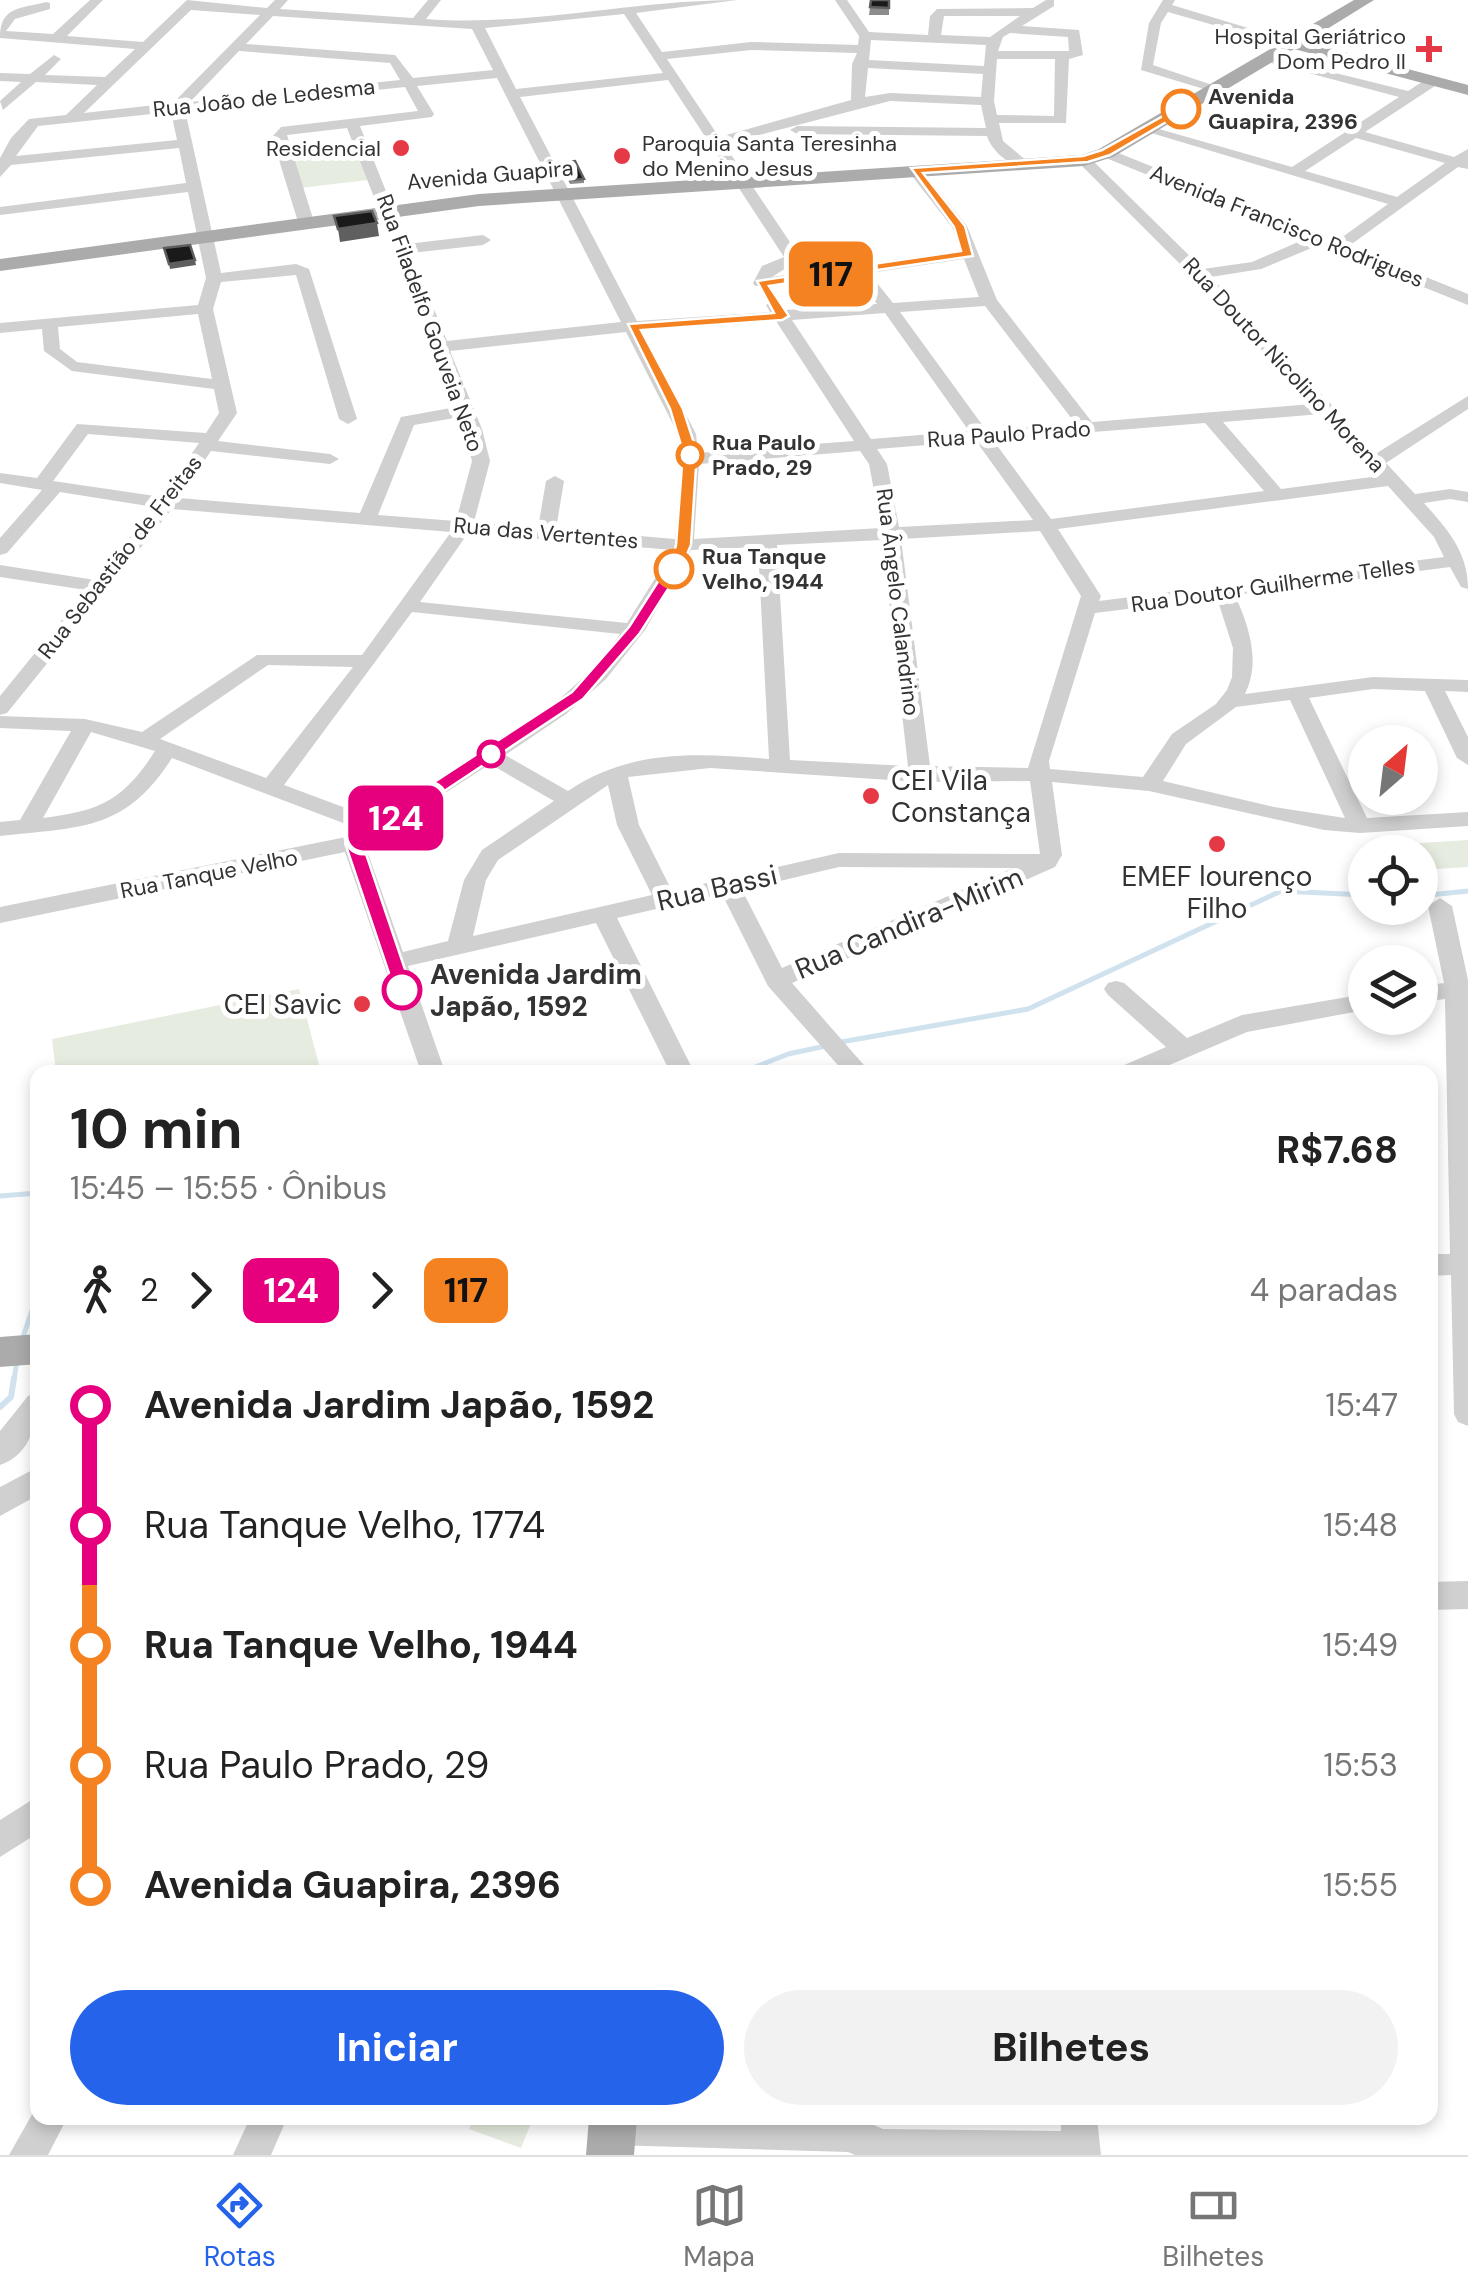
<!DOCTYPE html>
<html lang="pt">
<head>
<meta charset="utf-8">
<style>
	:root { --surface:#fff; --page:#f2f2f2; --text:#222; --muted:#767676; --line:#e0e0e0; --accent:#2563eb }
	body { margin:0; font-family:"DM Sans",sans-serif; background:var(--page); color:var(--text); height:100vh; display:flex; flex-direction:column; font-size:38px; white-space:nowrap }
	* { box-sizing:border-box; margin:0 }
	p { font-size:32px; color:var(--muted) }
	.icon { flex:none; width:55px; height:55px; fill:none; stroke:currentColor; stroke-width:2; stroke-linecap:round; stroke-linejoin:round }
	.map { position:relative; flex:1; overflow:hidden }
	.sheet { position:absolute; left:30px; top:1065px; width:1408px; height:1060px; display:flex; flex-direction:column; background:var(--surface); border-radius:20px; box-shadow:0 5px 15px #0003 }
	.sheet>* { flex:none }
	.badge { padding:0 20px; border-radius:15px; font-size:35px; line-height:65px }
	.needle { width:65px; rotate:28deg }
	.tools { position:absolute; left:1348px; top:725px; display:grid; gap:20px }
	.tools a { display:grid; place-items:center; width:90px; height:90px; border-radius:50%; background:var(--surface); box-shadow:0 5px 15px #0003; font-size:50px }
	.map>.badge { position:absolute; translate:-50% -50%; box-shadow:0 0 0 5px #fff }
	.legs { display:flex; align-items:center; gap:15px; height:110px; padding:0 40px; font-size:32px }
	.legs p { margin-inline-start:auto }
	.summary { display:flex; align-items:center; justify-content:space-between; height:170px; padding:0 40px }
	h1 { font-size:55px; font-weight:700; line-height:75px }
	.cta { display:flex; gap:20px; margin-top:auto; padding:20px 40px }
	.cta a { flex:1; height:115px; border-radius:60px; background:var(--accent); color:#fff; font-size:40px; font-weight:700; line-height:115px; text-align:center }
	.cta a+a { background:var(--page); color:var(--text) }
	ul { padding:0 40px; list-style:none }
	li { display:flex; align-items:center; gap:35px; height:120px; font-size:38px }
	li i { display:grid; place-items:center; width:15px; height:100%; margin:0 12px; background:currentColor }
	li i::after { content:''; width:25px; height:25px; margin:-12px; border:8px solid; border-radius:50%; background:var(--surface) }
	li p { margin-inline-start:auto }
	li:first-child i { background:linear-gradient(#0000 50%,currentColor 0) }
	li:last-child i { background:linear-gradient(currentColor 50%,#0000 0) }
	.menu { display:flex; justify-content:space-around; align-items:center; height:140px; border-top:2px solid var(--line); background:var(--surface); font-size:28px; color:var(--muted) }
	.menu a { display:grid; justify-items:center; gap:5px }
	.menu .selected { color:var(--accent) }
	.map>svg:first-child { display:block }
</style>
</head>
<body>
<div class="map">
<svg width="1468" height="2155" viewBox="0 0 1468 2155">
	<rect width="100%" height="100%" fill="#fff"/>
	<!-- green -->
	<path fill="#e6ecdf" d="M 355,144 L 368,180 L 300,188 L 288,152 Z
		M 1468,840 L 1468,867 L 1420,870 L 1420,852 L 1410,852 L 1405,844 Z
		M 299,989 L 321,1072 L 56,1072 L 52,1039 Z
		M 474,2118 L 533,2118 L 521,2148 L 469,2129 Z"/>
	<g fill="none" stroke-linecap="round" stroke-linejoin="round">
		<!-- stream-far1 -->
		<path stroke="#cfe2ee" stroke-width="5" d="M 1420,896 L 1468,891
			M 841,1042 L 1028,1009 L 1281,891 L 1365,895
			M 743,1072 L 788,1054 L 826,1046
			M 0,1196 L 38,1193
			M 22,1340 L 38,1292
			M 14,1380 L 17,1360"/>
		<!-- stream -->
		<path stroke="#cfe2ee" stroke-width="6" d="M 0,1407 L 11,1397 L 14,1378"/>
		<!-- minor -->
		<path fill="#d0d0d0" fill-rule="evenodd" d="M 90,0 L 103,0 L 67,36 L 143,42 L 187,0 L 267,8 L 275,0 L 288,0 L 280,9 L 413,18 L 428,0 L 441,0 L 426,19 C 529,27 633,0 737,0 L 636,13 L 662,52 L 751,42 L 858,45 L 859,36 L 835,0 L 847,0 L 869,32 L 928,35 L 930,16 L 937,9 L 1033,8 L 1046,0 L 1054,0 L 1054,6 L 1022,26 L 1079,30 L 1083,55 L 1069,59 L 1066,123 L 999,123 L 1003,141 L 1028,162 L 1028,168 C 1013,169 991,151 987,136 L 797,134 L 790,130 L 797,126 L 986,128 L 981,105 L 890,101 L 724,144 L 798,254 L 832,255 L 859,265 L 961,250 L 952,227 L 908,171 L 920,168 L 967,226 L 997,300 L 1092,422 L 1312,404 L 1193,277 L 1079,163 L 1079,157 L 1089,157 L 1203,269 L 1252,262 L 1305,239 L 1101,156 L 1101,150 L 1111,150 L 1337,241 L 1388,204 L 1138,129 L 1145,125 L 1292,167 L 1399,97 L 1263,61 L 1263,55 L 1408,91 L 1428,78 L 1438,78 L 1438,84 L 1365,132 L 1454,157 L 1468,149 L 1468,169 L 1458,167 L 1349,246 L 1468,294 L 1468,305 L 1319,245 L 1261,269 L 1211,277 L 1377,453 L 1468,396 L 1468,409 L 1386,463 L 1415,494 L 1450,489 L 1468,492 L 1468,502 L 1450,499 L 1424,503 C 1448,530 1468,552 1468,589 L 1461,587 L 1450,567 L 1235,595 C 1249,627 1261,661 1245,694 L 1373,677 L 1468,680 L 1468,692 L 1445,691 L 1468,737 L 1468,765 L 1457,758 L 1425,691 L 1373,689 L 1309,698 L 1367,818 L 1468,812 L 1468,826 L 1360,833 L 1324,830 L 1149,791 L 1052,782 L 1062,855 L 1055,867 L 792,983 L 870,1072 L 844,1072 L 768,986 L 722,894 L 617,918 L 694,1072 L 670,1072 L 596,923 L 408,966 L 445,1072 L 421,1072 L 345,852 L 0,923 L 0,907 L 346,837 L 359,829 L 172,758 C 125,832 80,827 0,836 L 0,822 L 20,820 L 71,731 L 0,728 L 0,716 L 85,719 L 142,732 L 257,655 L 362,655 L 451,532 L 172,509 L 7,713 L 0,715 L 0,696 L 86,590 L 0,577 L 0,565 L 95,580 L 154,507 L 60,492 L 7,553 L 0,555 L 0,538 L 42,490 L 0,483 L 0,473 L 37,478 L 77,424 L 206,433 L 219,413 L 214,389 L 72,371 L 44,351 L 42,329 L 0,333 L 0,323 L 198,305 L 206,278 L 188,192 L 0,215 L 0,207 L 186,183 L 179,148 L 11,165 L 0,177 L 0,158 L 11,138 L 29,119 L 66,115 L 97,85 L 36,82 L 3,110 L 0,101 L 21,82 L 0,81 L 0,73 L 30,74 L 54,55 L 61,59 L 45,75 L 105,77 L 135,49 L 0,38 C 0,6 20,9 46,2 L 50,3 L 50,9 L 15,19 L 6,31 L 53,34 ZM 191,10 L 260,15 L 173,103 L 84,113 ZM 624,14 L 663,73 L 516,89 L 485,28 ZM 273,16 L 472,29 L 493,70 L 413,78 L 395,55 L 246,44 ZM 944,16 L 1020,16 L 990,37 L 941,35 ZM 1010,33 L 1068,37 L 1069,51 L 998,51 L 1003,37 ZM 871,40 L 986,45 L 984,66 L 869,60 ZM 751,50 L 857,53 L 852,64 L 851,100 L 719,137 L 667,59 ZM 239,51 L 390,63 L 400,80 L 190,102 ZM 997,59 L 1055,59 L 1054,116 L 997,115 L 994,101 ZM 868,68 L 983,74 L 981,97 L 890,93 L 865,97 ZM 497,78 L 505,94 L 621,322 L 447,341 L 411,253 L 483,245 L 491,240 L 483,235 L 407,244 L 360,126 L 432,117 L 434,114 L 417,86 ZM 668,80 L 784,257 L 762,266 L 753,283 L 755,286 L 853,275 L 877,304 L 786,310 L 774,300 L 766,305 L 770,312 L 637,321 L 520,97 ZM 405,87 L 418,111 L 281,127 L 272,137 L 298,222 L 306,227 L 314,222 L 287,135 L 347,128 L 456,407 L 401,417 L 360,513 L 179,498 L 211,451 L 330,464 L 339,459 L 330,454 L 218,441 L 237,413 L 213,309 L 221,282 L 296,275 L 339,419 L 348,424 L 357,419 L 309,269 L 296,264 L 221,273 L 185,110 ZM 171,112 L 177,140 L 16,156 L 38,126 ZM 1356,138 L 1445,163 L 1397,197 L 1305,171 ZM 964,259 L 979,297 L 893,303 L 869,273 ZM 821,263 L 840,267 L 772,277 L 791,265 ZM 985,306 L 1075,423 L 986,430 L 900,312 ZM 885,313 L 969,431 L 871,439 L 792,320 ZM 198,314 L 212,379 L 77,362 L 60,349 L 58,327 ZM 776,321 L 854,441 L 698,453 L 696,434 L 642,330 ZM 626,332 L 678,434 L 682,479 L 675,539 L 556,529 L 564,481 L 555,476 L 546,481 L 538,528 L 474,522 L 490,461 L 482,429 L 450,351 ZM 1321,414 L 1379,476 L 1281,489 L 1223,422 ZM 460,417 L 472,461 L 456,521 L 378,515 L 414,425 ZM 1205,423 L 1264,491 L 1051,519 L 993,440 ZM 88,434 L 199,443 L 162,497 L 53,481 ZM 976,441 L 1033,520 L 899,527 L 887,464 L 877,449 ZM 860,451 L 869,464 L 881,528 L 694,539 L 699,464 ZM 1388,486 L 1434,537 L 1444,557 L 1099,601 L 1101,596 L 1058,529 ZM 1040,531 L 1081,596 L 1028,768 L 930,766 L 901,539 ZM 468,533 L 673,550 L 627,623 L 420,602 ZM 882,540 L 908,766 L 790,760 L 777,545 ZM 758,547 L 769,759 C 696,753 630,749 568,791 L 505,755 L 566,714 L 606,679 L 645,630 L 691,550 ZM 1217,598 L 1233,648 L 1232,677 L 1227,690 L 1216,704 L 1172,734 L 1143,777 L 1050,769 L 1049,761 L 1095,613 ZM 412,612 L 620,634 C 565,715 456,767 375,819 L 284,785 ZM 268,665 L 353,667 L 266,778 L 160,739 ZM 1290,700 L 1345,818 L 1274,807 L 1163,781 L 1186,744 L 1236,707 ZM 91,732 L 155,751 C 124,800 100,811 43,818 ZM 490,764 L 554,801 L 482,850 L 464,880 L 448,941 L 403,952 L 365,845 L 389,834 L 391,828 ZM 710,768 L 920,782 L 1030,781 L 1040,854 L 839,853 L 672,891 L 639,825 L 628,777 ZM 608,785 L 617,825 L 652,895 L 473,936 L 486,880 L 498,860 ZM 839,867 L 1013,868 L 782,968 L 742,890 Z
			M 1163,0 L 1175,0 L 1172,5 L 1301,44 L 1294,48 L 1168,12 L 1161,23 L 1153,65 L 1224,89 L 1217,93 L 1141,70 L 1149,23 Z
			M 1440,898 L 1452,906 L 1468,980 L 1468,1426 L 1458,1422 L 1454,1414 L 1451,1275 L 1430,1276 L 1430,1254 L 1450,1254 L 1445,999 L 1420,1002 L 1420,986 L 1444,983 L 1428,906 Z
			M 1116,981 L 1124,983 L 1187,1038 L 1242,1015 L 1365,994 L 1365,1010 L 1247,1032 L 1153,1072 L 1119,1072 L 1122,1066 L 1166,1047 L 1108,995 L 1104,989 L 1108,983 Z
			M 38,1392 C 38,1421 32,1454 0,1465 L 0,1431 L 28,1396 Z
			M 38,1467 L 38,1495 L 0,1516 L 0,1487 Z
			M 1468,1581 L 1468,1609 L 1430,1610 L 1430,1582 Z
			M 38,1796 L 38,1833 L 0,1857 L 0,1820 Z
			M 38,2104 L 38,2118 L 67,2118 L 48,2155 L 9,2155 Z
			M 250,2118 L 287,2118 L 271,2155 L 233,2155 Z
			M 597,2118 L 857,2118 L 883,2129 L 1061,2131 L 1061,2118 L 1097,2118 L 1101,2155 L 855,2155 L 848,2152 L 612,2145 L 599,2139 L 593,2126 Z"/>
		<!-- major -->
		<path fill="#ababab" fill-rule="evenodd" d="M 1354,0 L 1374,0 L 1306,42 L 1468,85 L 1468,95 L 1294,49 L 1113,157 L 1084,166 L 479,206 L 0,271 L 0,259 L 479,194 L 1082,155 L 1099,149 Z
			M 38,1334 L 38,1364 L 0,1367 L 0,1337 Z
			M 589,2118 L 637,2118 L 634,2155 L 586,2155 Z"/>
	</g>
	<!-- wall -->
	<path fill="#8c8c8c" d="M 871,0 L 889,0 L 889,15 L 869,15 Z
		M 561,163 L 584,179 L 584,183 L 570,184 L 561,167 Z"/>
	<!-- shaded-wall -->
	<path fill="#5f5f5f" d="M 377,223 L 379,236 L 340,242 L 338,229 Z
		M 195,260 L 196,265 L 170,269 L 169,264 Z"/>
	<!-- building -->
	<path fill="#1a1a1a" stroke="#5f5f5f" stroke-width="2.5" d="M 871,0 L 889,0 L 889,8 L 870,7 Z
		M 575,161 L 584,179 L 570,180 L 561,163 Z
		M 372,211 L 377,223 L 338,229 L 334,216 Z
		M 190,245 L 195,260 L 169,264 L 164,248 Z"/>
	<!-- line-1 -->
	<path fill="#e6007e" stroke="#fff" stroke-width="2.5" d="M 674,565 L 681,569 L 640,633 L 583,699 L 363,845 L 412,990 L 409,994 L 396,994 L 345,843 L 347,839 L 572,692 L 629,627 L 668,566 Z"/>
	<!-- line-2 -->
	<path fill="#f58220" stroke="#fff" stroke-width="2.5" d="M 1181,106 L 1185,111 L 1110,155 L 1088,162 L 923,173 L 965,226 L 973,256 L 769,286 L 789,316 L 782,320 L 641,330 L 683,409 L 697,452 L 691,545 L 679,573 L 668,573 L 676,545 L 683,452 L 670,409 L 628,324 L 774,313 L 757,281 L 961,251 L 954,227 L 911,168 L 1083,156 L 1102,150 Z"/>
	<!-- markers -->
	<g fill="#e63946" stroke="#fff" stroke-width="4">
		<path d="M1424 34h10v10h10v10h-10v10h-10v-10h-10v-10h10z"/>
		<circle cx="401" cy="148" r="10"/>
		<circle cx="622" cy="156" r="10"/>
		<circle cx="871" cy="796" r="10"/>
		<circle cx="1217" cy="844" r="10"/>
		<circle cx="362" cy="1004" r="10"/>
	</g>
	<g fill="#fff" stroke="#f58220" stroke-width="5">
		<circle cx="1181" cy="109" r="18"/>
		<circle cx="690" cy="455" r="12"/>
		<circle cx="674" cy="569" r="18"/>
	</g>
	<g fill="#fff" stroke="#e6007e" stroke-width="5">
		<circle cx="491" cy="754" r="12"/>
		<circle cx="402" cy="990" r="18"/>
	</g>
	<g text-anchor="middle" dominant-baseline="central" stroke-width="10" stroke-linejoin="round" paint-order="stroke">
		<!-- far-poi labels -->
		<g font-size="22" fill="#333" stroke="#fff" text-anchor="end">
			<text x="1406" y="36">Hospital Geriátrico<tspan x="1406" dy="25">Dom Pedro II</tspan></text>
			<text x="642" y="143" text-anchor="start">Paroquia Santa Teresinha<tspan x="642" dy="25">do Menino Jesus</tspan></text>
			<text x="381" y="148">Residencial</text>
		</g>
		<!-- far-stop labels -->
		<g font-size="22" font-weight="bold" fill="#333" stroke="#fff" text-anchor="start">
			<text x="1208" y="96">Avenida<tspan x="1208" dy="25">Guapira, 2396</tspan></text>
			<text x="712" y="442">Rua Paulo<tspan x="712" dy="25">Prado, 29</tspan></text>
			<text x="702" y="556">Rua Tanque<tspan x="702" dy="25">Velho, 1944</tspan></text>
		</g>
		<!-- far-street labels -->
		<g font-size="22" fill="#333" stroke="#fff">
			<text transform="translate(264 98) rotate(-6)">Rua João de Ledesma</text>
			<text transform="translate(490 175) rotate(-5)">Avenida Guapira</text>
			<text transform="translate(1287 226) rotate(22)">Avenida Francisco Rodrigues</text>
			<text transform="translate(430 323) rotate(70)">Rua Filadelfo Gouveia Neto</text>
			<text transform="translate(1284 365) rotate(47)">Rua Doutor Nicolino Morena</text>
			<text transform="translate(1009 434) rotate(-4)">Rua Paulo Prado</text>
			<text transform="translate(546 533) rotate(5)">Rua das Vertentes</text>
			<text transform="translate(120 557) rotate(-52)">Rua Sebastião de Freitas</text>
			<text transform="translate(1273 585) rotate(-8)">Rua Doutor Guilherme Telles</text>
			<text transform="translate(898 602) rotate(83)">Rua Ângelo Calandrino</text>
			<text transform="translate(209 874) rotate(-11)">Rua Tanque Velho</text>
		</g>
		<!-- poi labels -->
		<g font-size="28" fill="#333" stroke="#fff" text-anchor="start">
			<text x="891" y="780">CEI Vila<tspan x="891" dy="32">Constança</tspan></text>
			<text x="1217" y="876" text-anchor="middle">EMEF lourenço<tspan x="1217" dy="32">Filho</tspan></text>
			<text x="342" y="1004" text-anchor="end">CEI Savic</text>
		</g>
		<!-- street labels -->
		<g font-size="28" fill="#333" stroke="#fff">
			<text transform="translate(717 888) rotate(-13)">Rua Bassi</text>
			<text transform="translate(909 923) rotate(-23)">Rua Candira-Mirim</text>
		</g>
		<!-- stop labels -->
		<g font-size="28" font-weight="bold" fill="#333" stroke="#fff" text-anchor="start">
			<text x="430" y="974">Avenida Jardim<tspan x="430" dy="32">Japão, 1592</tspan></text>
		</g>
	</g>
</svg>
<div class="tools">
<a><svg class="needle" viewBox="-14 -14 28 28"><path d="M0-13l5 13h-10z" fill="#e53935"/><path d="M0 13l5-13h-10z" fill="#767676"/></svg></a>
<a><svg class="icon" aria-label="locate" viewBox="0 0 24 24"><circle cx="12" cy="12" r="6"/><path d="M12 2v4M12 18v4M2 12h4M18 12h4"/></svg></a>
<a><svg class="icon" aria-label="layers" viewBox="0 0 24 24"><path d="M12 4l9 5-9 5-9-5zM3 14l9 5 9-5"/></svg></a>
</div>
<b class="badge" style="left:396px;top:818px;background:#e6007e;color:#fff">124</b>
<b class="badge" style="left:831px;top:274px;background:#f58220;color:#111">117</b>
<section class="sheet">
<div class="summary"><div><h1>10 min</h1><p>15:45 – 15:55 · Ônibus</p></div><b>R$7.68</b></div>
<div class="legs"><svg class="icon" aria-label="walk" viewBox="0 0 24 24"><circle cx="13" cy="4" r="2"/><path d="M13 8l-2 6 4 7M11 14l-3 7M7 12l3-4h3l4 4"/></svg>2<svg class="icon" aria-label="forward" viewBox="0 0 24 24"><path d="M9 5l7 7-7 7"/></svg><b class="badge" style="background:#e6007e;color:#fff">124</b><svg class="icon" aria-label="forward" viewBox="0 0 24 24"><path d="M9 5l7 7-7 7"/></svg><b class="badge" style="background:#f58220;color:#111">117</b><p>4 paradas</p></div>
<ul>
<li><i style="color:#e6007e"></i><b>Avenida Jardim Japão, 1592</b><p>15:47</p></li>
<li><i style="color:#e6007e"></i><span>Rua Tanque Velho, 1774</span><p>15:48</p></li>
<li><i style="color:#f58220"></i><b>Rua Tanque Velho, 1944</b><p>15:49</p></li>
<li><i style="color:#f58220"></i><span>Rua Paulo Prado, 29</span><p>15:53</p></li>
<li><i style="color:#f58220"></i><b>Avenida Guapira, 2396</b><p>15:55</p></li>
</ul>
<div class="cta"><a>Iniciar</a><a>Bilhetes</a></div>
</section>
</div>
<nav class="menu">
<a class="selected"><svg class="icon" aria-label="directions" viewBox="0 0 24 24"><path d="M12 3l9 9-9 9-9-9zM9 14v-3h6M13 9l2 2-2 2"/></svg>Rotas</a>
<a><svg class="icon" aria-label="map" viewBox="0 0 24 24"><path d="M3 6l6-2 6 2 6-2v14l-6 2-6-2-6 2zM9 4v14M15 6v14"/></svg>Mapa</a>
<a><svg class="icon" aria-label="tickets" viewBox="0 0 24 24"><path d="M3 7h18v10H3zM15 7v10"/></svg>Bilhetes</a>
</nav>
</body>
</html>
